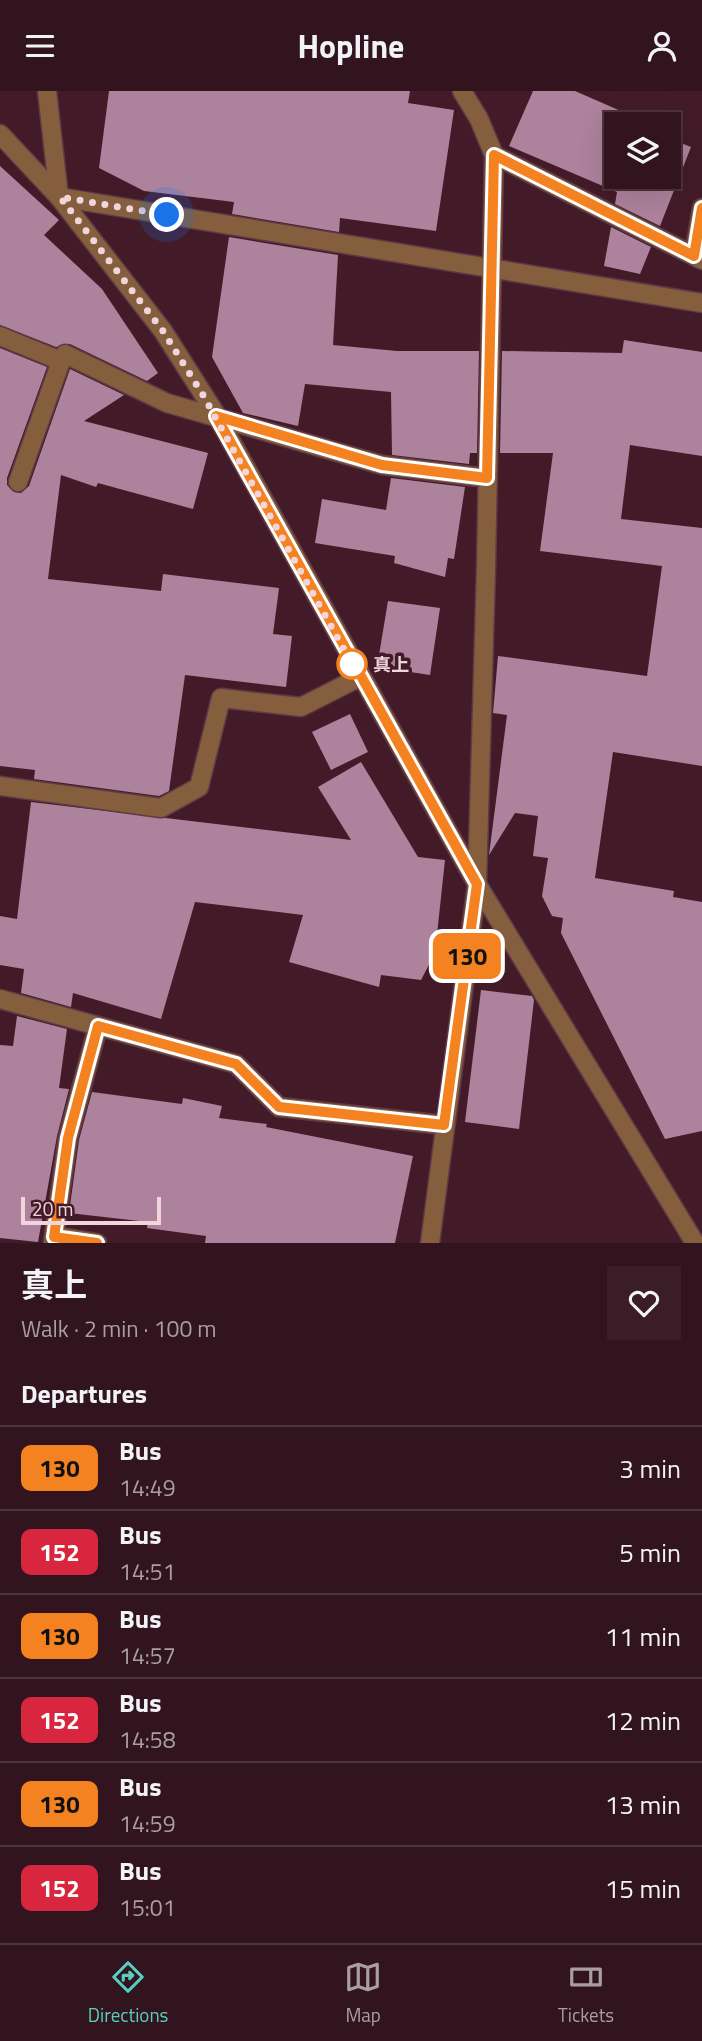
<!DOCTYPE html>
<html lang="en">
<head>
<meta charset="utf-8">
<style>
	:root { --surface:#32141e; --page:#3a1d27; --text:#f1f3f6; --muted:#a89ea4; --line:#4d333c; --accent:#5acebc }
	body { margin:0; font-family:"Titillium Web","Noto Sans JP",sans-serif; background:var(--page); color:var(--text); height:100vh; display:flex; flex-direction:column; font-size:26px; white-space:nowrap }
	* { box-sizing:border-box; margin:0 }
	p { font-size:23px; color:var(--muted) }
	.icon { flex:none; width:38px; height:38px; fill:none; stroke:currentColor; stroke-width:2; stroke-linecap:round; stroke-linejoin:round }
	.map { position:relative; height:1152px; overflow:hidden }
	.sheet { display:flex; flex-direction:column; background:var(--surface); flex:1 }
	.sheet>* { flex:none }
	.badge { padding:0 14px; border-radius:10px; font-size:24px; line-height:46px }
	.controls { position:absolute; left:604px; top:21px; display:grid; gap:14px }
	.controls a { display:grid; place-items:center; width:77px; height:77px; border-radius:0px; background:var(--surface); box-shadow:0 7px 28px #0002,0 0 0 2px var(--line); font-size:35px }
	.scale { position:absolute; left:21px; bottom:18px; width:140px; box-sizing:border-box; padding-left:7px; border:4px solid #f1d5dc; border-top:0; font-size:19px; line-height:24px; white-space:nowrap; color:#f1d5dc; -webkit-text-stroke:5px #431b28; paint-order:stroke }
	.you { position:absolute; width:35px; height:35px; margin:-18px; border:5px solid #fff; border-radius:50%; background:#1a73e8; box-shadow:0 0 0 10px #1a73e833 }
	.map>.badge { position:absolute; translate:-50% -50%; box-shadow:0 0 0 4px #fff }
	h2 { padding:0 21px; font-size:26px; line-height:63px }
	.round { display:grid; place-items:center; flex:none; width:74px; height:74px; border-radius:0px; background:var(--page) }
	.summary { display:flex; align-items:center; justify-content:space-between; height:119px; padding:0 21px }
	h1 { font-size:33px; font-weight:700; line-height:52px }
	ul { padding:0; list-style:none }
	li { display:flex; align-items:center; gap:21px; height:84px; padding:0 21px; border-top:2px solid var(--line) }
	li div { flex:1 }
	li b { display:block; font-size:26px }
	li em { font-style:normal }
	li .badge { min-width:77px; font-weight:700; text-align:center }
	header { display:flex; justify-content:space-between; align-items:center; height:91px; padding:0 21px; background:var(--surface); font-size:32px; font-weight:700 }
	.dock { display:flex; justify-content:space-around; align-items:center; height:98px; border-top:2px solid var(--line); background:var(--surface); font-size:19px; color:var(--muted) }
	.dock a { display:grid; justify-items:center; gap:4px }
	.dock .selected { color:var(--accent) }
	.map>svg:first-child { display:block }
</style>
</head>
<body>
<header><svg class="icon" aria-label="menu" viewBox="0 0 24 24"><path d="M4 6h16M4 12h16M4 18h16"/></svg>Hopline<svg class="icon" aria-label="person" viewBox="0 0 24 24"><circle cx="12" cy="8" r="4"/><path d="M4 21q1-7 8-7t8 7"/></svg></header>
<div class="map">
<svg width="702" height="1152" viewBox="0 0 702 1152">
	<rect width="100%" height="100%" fill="#431b28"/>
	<!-- building -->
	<path fill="#ad829c" d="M 109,0 L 410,0 L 408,12 L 454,19 L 436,140 L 340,127 L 339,141 L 232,123 L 234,111 L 144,100 L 99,77 Z
		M 533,0 L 575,0 L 630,24 L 628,30 L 635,33 L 616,33 L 616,86 L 668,86 L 668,47 L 691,56 L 660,135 L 615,113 L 617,101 L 509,55 Z
		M 0,75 L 59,129 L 44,144 L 102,198 L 158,282 L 147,290 L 70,253 L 56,256 L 0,234 Z
		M 611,136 L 651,156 L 640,183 L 604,175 Z
		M 229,146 L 338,164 L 333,254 L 397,260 L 479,260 L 477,362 L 470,362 L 469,373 L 392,364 L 391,301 L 305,293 L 298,335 L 243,322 L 212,266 Z
		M 624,249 L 702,261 L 702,365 L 630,354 L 621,428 L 702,437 L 702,675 L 613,661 L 595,787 L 674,800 L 673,806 L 702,811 L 702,1040 L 665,1048 L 561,842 L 563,827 L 552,825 L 542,805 L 548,767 L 533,765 L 538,725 L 515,722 L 489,764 L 507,624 L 493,622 L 498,565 L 647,585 L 662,475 L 540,460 L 553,362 L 500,362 L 502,260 L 622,262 Z
		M 0,257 L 47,276 L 7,387 L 7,394 L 14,401 L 21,402 L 29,395 L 70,278 L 124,304 L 84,330 L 208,362 L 193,418 L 98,392 L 96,396 L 61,384 L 48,488 L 161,500 L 163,483 L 279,497 L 273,543 L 292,545 L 286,596 L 185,584 L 169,700 L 159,705 L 34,688 L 35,679 L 0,675 Z
		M 391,387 L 465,396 L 454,468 L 448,467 L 445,486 L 394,472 L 395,465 L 315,452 L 322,408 L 386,419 Z
		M 388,510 L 440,517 L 430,584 L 377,576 Z
		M 350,623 L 368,661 L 331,679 L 312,641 Z
		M 361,671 L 418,766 L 445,769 L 435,862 L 421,889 L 381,884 L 379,896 L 289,871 L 303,824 L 195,811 L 161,928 L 73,902 L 71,916 L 21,902 L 24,878 L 0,874 L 0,825 L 17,828 L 31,711 L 351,749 L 318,696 Z
		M 481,899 L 532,905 L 534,909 L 519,1038 L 465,1031 Z
		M 17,925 L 67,938 L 59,997 L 69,998 L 57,1045 L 38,1151 L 0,1147 L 0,954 L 13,955 Z
		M 92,1001 L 182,1013 L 183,1007 L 222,1015 L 219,1027 L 267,1033 L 266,1036 L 413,1065 L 395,1152 L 205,1152 L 206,1145 L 147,1137 L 148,1131 L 69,1122 L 79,1049 Z"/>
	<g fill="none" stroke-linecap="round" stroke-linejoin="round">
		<defs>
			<path id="minor" d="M 47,0 L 59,106 L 702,212
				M 494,64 L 702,169
				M 694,165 L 702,117
				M 0,245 L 61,270 L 65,263 L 167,312 L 382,374 L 487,387
				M 18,391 L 61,270
				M 0,695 L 161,717 L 199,696 L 221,607 L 301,616 L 360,586
				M 0,908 L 236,973 L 279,1016 L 444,1034
				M 54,1145 L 97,1152
				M 53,1152 L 68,1047 L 98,935
				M 430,1152 L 477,793 L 486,477 L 494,64 L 479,28 L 462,0"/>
			<path id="tertiary" d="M 0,43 L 59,106 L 163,240 L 217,325 L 477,793 L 695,1152"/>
		</defs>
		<!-- minor casing -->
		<use href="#minor" stroke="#5f3945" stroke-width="21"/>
		<!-- tertiary casing -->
		<use href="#tertiary" stroke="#5f3945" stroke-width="21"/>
		<!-- minor -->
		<use href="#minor" stroke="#845e3d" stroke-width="18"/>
		<!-- tertiary -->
		<use href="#tertiary" stroke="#845e3d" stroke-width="18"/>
	</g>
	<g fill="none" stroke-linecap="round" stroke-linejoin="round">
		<defs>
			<path id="line" d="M 97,1152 L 54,1146 L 68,1047 L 98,935 L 236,973 L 279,1016 L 444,1034 L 477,793 L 216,325 L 382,374 L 487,387 L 494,64 L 694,165 L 702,117"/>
		</defs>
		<!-- line casing -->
		<use href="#line" stroke="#fff" stroke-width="16"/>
		<!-- line -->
		<use href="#line" stroke="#f58220" stroke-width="10"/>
		<!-- walk -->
		<path stroke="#f1d5dc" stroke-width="7" stroke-dasharray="0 12.6" d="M 167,124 L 60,106 L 163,240 L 203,304 L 352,573"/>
	</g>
	<!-- markers -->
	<circle fill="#fff" stroke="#f58220" stroke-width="3.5" cx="352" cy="573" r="14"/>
	<g text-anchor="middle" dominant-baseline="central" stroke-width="7" stroke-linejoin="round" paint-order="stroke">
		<!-- stop labels -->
		<g font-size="18" font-weight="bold" fill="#f1d5dc" stroke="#431b28" text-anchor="start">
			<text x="373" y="573">真上</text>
		</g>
	</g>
</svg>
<div class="controls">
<a><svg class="icon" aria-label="layers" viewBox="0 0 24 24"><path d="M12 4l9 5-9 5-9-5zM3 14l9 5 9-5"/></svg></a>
</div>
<div class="scale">20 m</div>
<div class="you" style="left:167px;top:124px"></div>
<b class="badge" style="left:467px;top:865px;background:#f58220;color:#111">130</b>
</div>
<section class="sheet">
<div class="summary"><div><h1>真上</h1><p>Walk · 2 min · 100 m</p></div><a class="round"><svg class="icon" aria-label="heart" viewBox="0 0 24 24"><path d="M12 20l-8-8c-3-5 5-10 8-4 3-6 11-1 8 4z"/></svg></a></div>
<h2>Departures</h2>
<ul>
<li><span class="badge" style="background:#f58220;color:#111">130</span><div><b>Bus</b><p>14:49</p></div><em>3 min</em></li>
<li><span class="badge" style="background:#d7263d;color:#fff">152</span><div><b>Bus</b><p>14:51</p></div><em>5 min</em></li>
<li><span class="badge" style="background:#f58220;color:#111">130</span><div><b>Bus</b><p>14:57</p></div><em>11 min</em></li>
<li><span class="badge" style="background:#d7263d;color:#fff">152</span><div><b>Bus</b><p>14:58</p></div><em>12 min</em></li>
<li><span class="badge" style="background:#f58220;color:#111">130</span><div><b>Bus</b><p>14:59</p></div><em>13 min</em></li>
<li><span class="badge" style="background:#d7263d;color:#fff">152</span><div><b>Bus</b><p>15:01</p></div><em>15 min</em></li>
</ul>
</section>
<nav class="dock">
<a class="selected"><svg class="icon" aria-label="directions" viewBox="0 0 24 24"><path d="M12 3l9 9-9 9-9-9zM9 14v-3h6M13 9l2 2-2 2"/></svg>Directions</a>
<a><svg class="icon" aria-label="map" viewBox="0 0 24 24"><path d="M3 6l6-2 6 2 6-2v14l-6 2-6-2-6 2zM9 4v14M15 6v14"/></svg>Map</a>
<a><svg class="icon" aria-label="tickets" viewBox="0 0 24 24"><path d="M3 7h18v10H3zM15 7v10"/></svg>Tickets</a>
</nav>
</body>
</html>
